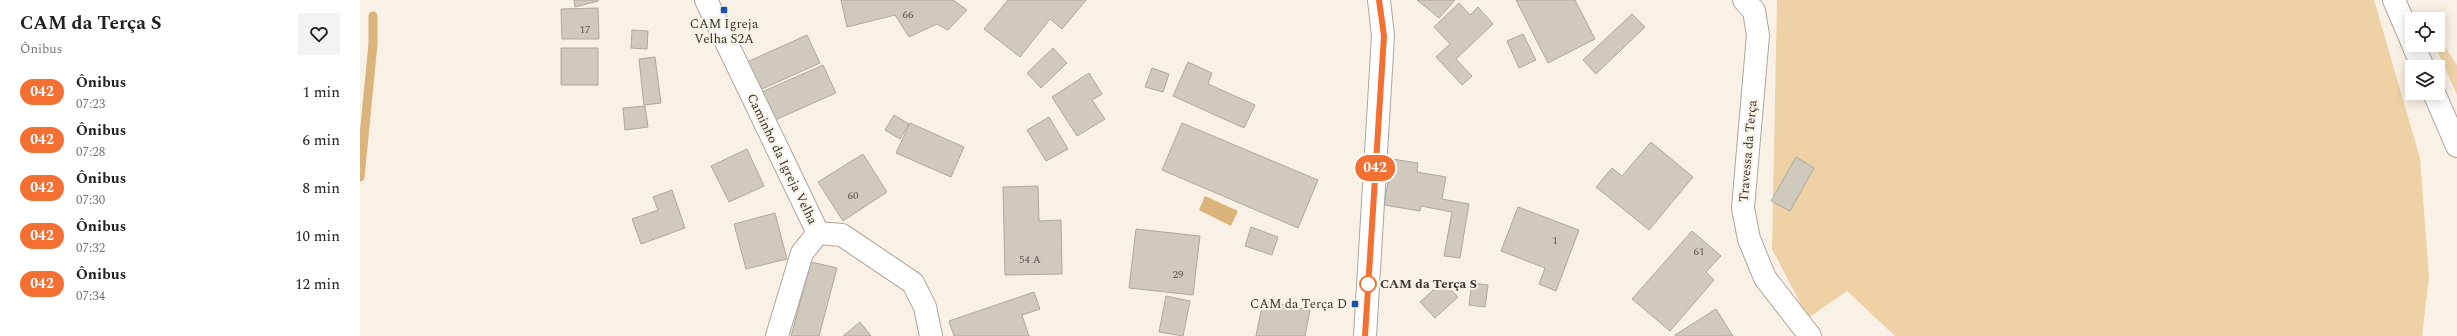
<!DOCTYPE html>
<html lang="pt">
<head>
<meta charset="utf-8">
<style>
	:root { --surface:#fff; --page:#f2f2f2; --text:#222; --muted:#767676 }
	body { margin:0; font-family:Spectral,serif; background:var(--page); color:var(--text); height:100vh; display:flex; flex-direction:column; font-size:15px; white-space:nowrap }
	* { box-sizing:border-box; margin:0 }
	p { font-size:13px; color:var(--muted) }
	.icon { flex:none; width:22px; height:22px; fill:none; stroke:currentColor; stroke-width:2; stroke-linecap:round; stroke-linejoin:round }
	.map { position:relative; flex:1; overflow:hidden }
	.details { display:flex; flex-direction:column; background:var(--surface); width:360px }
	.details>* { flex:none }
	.badge { padding:0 8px; border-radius:13px; font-size:14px; line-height:26px }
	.buttons { position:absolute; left:2045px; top:12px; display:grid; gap:8px }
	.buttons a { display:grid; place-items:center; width:40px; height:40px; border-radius:0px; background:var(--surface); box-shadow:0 2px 10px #0003; font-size:20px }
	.map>.badge { position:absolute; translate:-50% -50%; box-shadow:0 0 0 2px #fff }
	.round { display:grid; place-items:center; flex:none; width:42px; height:42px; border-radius:0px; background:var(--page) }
	.head { display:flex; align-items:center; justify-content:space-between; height:68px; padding:0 20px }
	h1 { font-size:19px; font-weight:700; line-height:30px }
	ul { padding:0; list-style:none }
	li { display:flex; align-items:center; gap:12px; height:48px; padding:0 20px }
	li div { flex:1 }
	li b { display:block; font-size:15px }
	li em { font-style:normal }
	li .badge { min-width:44px; font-weight:700; text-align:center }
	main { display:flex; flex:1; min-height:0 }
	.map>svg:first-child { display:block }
</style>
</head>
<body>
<main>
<section class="details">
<div class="head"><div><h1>CAM da Terça S</h1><p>Ônibus</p></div><a class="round"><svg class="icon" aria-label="heart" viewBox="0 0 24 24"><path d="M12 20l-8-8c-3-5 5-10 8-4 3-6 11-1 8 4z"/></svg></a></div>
<ul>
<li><span class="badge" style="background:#f37032;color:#fff">042</span><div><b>Ônibus</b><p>07:23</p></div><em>1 min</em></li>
<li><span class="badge" style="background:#f37032;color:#fff">042</span><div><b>Ônibus</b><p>07:28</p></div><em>6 min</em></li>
<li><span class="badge" style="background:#f37032;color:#fff">042</span><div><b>Ônibus</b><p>07:30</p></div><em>8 min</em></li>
<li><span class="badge" style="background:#f37032;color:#fff">042</span><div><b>Ônibus</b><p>07:32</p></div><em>10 min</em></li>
<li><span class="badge" style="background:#f37032;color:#fff">042</span><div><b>Ônibus</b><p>07:34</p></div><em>12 min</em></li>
</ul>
</section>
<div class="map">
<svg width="2097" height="336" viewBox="0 0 2097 336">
	<rect width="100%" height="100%" fill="#f9f1e6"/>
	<!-- green -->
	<path fill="#eed1a5" d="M 1417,0 L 2014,0 L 2060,158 L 2069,277 L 2062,336 L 1535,336 L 1487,291 L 1448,318 L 1412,249 Z
		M 2078,36 L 2097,65 L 2097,95 L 2075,45 L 2078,45 Z"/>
	<!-- water -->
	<path fill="#dab47a" d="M 845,196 L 878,211 L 871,226 L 839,210 Z"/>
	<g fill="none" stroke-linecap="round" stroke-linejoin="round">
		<!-- stream -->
		<path stroke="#dab47a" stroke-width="9" d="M 0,177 L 13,44 L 13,16"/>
	</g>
	<!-- building -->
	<path fill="#d0c9be" stroke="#afa89e" d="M 214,0 L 238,0 L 238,1 L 215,7 Z
		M 481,0 L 593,0 L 607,10 L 588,30 L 577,24 L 549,37 L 535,15 L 487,27 Z
		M 648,0 L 726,0 L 702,29 L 690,19 L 660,57 L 624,29 Z
		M 1057,0 L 1095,0 L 1079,18 Z
		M 1156,0 L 1215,0 L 1235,39 L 1188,63 Z
		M 1099,3 L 1110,15 L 1118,7 L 1133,24 L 1096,59 L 1112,76 L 1102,85 L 1076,57 L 1090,44 L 1074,27 Z
		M 238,8 L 239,39 L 202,39 L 201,9 Z
		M 1272,14 L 1285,27 L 1236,74 L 1223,60 Z
		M 272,30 L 288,31 L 287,49 L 271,48 Z
		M 1163,34 L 1176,60 L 1159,68 L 1147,41 Z
		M 447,35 L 460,63 L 400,90 L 387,62 Z
		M 201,48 L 238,48 L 238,85 L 201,85 Z
		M 693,48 L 707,63 L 681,88 L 667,73 Z
		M 295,57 L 301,103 L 284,105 L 279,59 Z
		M 828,62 L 852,73 L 848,84 L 895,105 L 884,128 L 813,96 Z
		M 463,65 L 476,93 L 415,120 L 402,92 Z
		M 792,68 L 809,74 L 803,92 L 785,87 Z
		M 729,73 L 742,94 L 732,100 L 745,119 L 717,136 L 692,97 Z
		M 285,106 L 288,127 L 265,130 L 263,108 Z
		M 534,115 L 549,124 L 540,139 L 525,130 Z
		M 689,117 L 708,149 L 686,161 L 667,130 Z
		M 550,123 L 604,147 L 591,177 L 536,153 Z
		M 822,123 L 958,180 L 938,228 L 802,170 Z
		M 1291,142 L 1333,177 L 1289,230 L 1236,187 L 1252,168 L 1262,176 Z
		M 387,149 L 404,186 L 369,202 L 351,166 Z
		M 503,154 L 527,192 L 483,221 L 458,182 Z
		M 1436,157 L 1454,168 L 1430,211 L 1411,201 Z
		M 1032,159 L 1058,163 L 1057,172 L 1086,177 L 1082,199 L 1109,204 L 1100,258 L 1084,256 L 1092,212 L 1061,206 L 1060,211 L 1024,205 Z
		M 678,186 L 679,221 L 701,220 L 702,274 L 645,275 L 643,187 Z
		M 312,190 L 325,228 L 281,244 L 272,219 L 298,210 L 293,197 Z
		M 1158,207 L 1219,230 L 1196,291 L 1179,284 L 1185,268 L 1141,251 Z
		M 415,213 L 427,259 L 386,269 L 374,224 Z
		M 891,227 L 918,237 L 912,255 L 885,246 Z
		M 776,229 L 840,236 L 833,295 L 769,288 Z
		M 1332,231 L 1361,256 L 1346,272 L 1354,280 L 1310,331 L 1272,299 Z
		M 451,262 L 477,268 L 459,336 L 431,336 Z
		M 1083,281 L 1098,297 L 1075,318 L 1060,302 Z
		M 1112,283 L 1128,285 L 1125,307 L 1109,305 Z
		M 674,292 L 680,309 L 662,315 L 669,336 L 594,336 L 589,321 Z
		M 806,296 L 830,301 L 823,336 L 799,332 Z
		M 903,301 L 950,310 L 945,336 L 896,336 Z
		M 1356,309 L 1373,336 L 1315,336 L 1315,335 Z
		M 500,322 L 511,336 L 483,336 Z"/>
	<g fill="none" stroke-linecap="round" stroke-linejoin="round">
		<defs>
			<path id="street" d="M 346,0 L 458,233
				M 1384,0 L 1394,11 L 1398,35 L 1383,208 L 1389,239 L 1405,278 L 1450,336
				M 458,233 L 482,235 L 553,283 L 565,307 L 571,336
				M 417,336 L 442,253 L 458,233
				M 1005,336 L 1023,36 L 1019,0"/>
			<path id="secondary" d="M 2034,0 L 2052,42
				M 2053,45 L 2063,67
				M 2074,93 L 2097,146"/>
		</defs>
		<!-- street casing -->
		<use href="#street" stroke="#ada69c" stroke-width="24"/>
		<!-- secondary casing -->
		<use href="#secondary" stroke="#ada69c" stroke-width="24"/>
		<!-- street -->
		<use href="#street" stroke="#fff" stroke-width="22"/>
		<!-- secondary -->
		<use href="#secondary" stroke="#fff" stroke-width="22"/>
	</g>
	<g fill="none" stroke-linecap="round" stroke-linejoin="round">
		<defs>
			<path id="line" d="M 1005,336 L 1024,36 L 1019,0"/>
		</defs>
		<!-- line casing -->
		<use href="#line" stroke="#fff" stroke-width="9"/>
		<!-- line -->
		<use href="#line" stroke="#f37032" stroke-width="6"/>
	</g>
	<!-- markers -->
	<g fill="#1853a4" stroke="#f9f1e6" stroke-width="1.5">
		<rect x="360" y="6" width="8" height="8" rx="2"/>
		<rect x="991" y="300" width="8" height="8" rx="2"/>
	</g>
	<circle fill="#fff" stroke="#f37032" stroke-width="2" cx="1008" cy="284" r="8"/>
	<g text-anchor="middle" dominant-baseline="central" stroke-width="4" stroke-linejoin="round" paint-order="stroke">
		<!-- number labels -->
		<g font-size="11" fill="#5c5853">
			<text x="548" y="14">66</text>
			<text x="225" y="29">17</text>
			<text x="493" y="195">60</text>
			<text x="1195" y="240">1</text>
			<text x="1339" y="251">61</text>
			<text x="670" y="259">54 A</text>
			<text x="818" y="274">29</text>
		</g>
		<!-- poi labels -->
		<g font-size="13" fill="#36332f" stroke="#f9f1e6">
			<text x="364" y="24">CAM Igreja<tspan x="364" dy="15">Velha S2A</tspan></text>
			<text x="987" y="304" text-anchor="end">CAM da Terça D</text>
		</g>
		<!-- street labels -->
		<g font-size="13" fill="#36332f" stroke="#f9f1e6">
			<text transform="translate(1388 151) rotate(-85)">Travessa da Terça</text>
			<text transform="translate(422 159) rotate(64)">Caminho da Igreja Velha</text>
		</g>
		<!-- stop labels -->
		<g font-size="13" font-weight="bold" fill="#36332f" stroke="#f9f1e6" text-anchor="start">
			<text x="1020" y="284">CAM da Terça S</text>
		</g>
	</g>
</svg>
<div class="buttons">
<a><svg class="icon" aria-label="locate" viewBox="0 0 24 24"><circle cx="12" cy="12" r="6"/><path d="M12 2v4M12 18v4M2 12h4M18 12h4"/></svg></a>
<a><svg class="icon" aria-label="layers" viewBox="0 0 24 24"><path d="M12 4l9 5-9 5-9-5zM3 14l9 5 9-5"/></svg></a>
</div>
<b class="badge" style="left:1015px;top:168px;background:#f37032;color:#fff">042</b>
</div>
</main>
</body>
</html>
